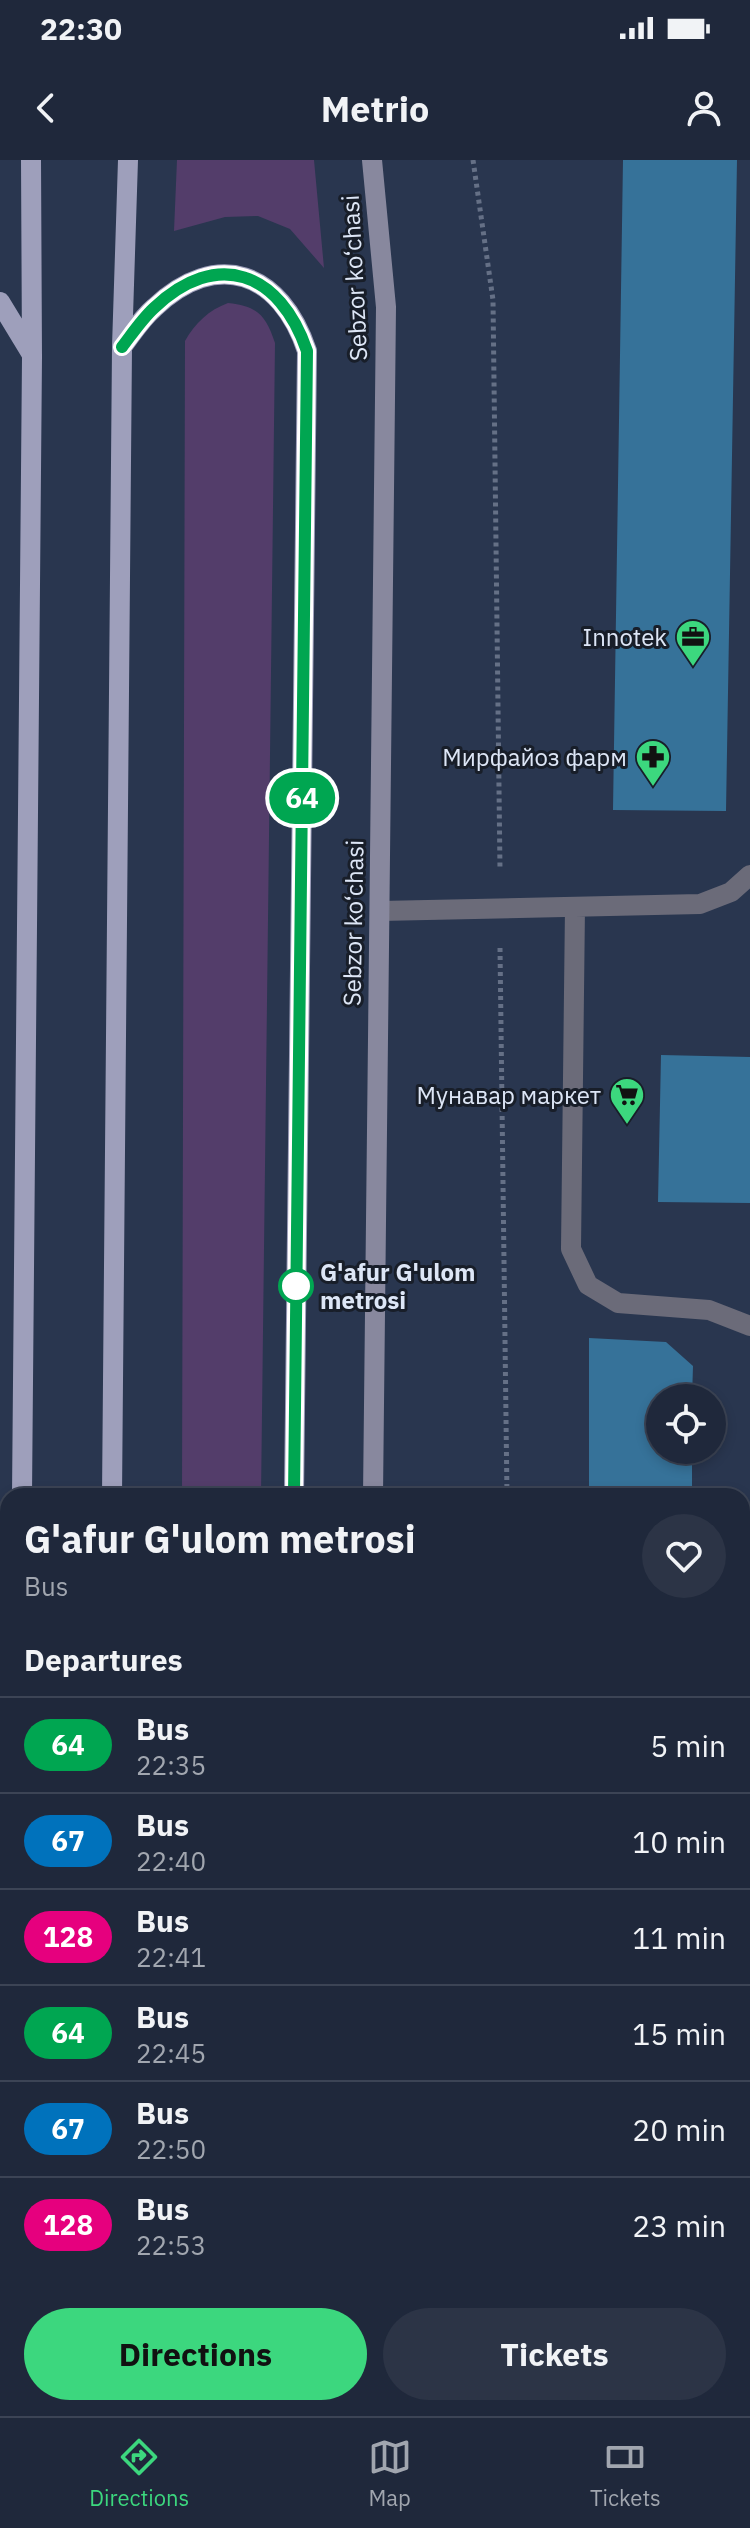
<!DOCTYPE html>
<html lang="en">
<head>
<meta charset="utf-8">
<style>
	:root { --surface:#1f283b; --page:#2c3446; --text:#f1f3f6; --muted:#a1a6af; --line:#3c4455; --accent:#3cd77e }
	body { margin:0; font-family:"IBM Plex Sans",sans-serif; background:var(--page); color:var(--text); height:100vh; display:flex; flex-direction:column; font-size:30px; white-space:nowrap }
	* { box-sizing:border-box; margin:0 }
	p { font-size:26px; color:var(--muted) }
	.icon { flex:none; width:44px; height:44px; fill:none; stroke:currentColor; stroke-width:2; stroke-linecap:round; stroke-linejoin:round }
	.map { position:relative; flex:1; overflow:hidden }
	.drawer { position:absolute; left:0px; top:1328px; width:750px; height:928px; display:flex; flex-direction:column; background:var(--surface); border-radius:24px 24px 0 0; box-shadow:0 4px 12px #0003,0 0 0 2px var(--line) }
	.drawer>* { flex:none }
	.badge { padding:0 16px; border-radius:26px; font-size:28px; line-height:52px }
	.buttons { position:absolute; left:646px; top:1224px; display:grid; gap:16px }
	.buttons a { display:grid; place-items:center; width:80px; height:80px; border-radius:50%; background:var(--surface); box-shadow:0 4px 12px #0003,0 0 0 2px var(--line); font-size:40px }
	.map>.badge { position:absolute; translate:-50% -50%; box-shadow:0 0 0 4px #fff }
	h2 { padding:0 24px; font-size:30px; line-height:72px }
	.round { display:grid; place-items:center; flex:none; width:84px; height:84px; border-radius:42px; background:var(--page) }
	.headline { display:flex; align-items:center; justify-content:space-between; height:136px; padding:0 24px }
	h1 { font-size:38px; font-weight:700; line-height:60px }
	.action { display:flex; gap:16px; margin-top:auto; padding:16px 24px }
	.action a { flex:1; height:92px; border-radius:48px; background:var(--accent); color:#111; font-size:32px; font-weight:700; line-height:92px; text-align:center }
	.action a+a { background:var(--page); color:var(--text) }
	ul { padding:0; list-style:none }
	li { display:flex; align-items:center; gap:24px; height:96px; padding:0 24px; border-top:2px solid var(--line) }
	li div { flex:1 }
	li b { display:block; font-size:30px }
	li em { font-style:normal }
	li .badge { min-width:88px; font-weight:700; text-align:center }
	.status { display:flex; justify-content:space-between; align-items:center; height:56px; padding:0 40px; background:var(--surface); direction:ltr }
	.status svg { height:22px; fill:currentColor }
	header { display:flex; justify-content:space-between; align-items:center; height:104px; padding:0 24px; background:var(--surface); font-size:36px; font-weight:700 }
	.tab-bar { display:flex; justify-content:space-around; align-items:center; height:112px; border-top:2px solid var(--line); background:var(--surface); font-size:22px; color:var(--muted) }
	.tab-bar a { display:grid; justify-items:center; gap:4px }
	.tab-bar .current { color:var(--accent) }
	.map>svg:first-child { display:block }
</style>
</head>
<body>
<div class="status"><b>22:30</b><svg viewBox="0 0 49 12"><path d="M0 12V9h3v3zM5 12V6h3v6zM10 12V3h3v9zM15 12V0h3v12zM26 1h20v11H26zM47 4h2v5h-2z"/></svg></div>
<header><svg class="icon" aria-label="back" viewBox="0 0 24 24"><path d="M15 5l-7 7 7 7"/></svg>Metrio<svg class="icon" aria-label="person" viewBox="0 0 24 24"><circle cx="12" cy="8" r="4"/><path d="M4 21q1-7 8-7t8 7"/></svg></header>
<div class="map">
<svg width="750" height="2256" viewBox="0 0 750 2256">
	<rect width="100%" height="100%" fill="#29364f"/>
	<!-- green -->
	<path fill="#533d6a" d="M 177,0 L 314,0 L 324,108 L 290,69 L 258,56 L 225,57 L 174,71 Z
		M 228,143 C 258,146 266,156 275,183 L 261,1336 L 182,1336 L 185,181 C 195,163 209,150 228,143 Z
		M 0,1811 L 8,1812 L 8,2248 L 742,2248 L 742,1821 L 750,1822 L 750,2256 L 0,2256 Z"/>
	<!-- building -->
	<path fill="#367299" d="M 623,0 L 737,0 L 726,651 L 613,650 Z
		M 661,895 L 750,897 L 750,1043 L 658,1042 Z
		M 589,1178 L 666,1182 L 693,1206 L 692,1238 L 660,1238 L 660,1290 L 692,1290 L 692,1330 L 694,1336 L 589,1336 Z
		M 742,1387 L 750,1388 L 750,1498 L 742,1498 Z"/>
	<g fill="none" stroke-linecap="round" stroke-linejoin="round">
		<!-- path -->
		<path stroke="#657086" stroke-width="5" stroke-dasharray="4 4" stroke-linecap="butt" d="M 473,0 L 493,140 L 500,710
			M 500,788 L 507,1336
			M 742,1537 L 750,1541
			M 742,1601 L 750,1601
			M 605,2248 L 605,2256"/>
		<!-- lane -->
		<path stroke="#6b6b79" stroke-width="20" d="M 575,747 L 571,1089 L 588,1125 L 618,1143 L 709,1150 L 750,1166
			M 380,751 L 700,744 L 731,732 L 750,715"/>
		<!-- street -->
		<path stroke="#6b6b79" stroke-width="20" d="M 0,2029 L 8,2029
			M 742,2033 L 750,2033"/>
		<!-- secondary -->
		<path stroke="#88889e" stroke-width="20" d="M 372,0 L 386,147 L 373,1336"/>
		<!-- primary -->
		<path stroke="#9e9fbb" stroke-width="20" d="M 0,142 L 31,193
			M 122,187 C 132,174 141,159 154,148 C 217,88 281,112 307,191 L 294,1336
			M 22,1336 L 32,197 L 31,0
			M 112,1336 L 122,187 L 128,0
			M 0,1753 L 8,1753
			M 742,1762 L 750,1763
			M 14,2256 L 14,2248
			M 104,2256 L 104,2248"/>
	</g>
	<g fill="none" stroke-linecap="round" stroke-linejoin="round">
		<defs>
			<path id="line" d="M 122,187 C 132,174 142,159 154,148 C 217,88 280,112 307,191 L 294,1336"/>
		</defs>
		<!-- line casing -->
		<use href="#line" stroke="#fff" stroke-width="18"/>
		<!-- line -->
		<use href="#line" stroke="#00a651" stroke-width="12"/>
	</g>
	<!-- icons -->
	<defs>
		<symbol id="office-pin" viewBox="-11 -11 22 30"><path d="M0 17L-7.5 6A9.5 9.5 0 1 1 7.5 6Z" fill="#3cd77e" stroke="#181e29"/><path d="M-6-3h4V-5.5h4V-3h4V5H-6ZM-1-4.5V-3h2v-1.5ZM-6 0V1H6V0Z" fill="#111"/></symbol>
		<symbol id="pharmacy-pin" viewBox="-11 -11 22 30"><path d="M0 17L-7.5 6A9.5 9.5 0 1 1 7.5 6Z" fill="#3cd77e" stroke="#181e29"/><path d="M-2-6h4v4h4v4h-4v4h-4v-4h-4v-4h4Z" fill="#111"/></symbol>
		<symbol id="supermarket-pin" viewBox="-11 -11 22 30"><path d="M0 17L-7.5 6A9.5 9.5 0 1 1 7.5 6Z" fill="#3cd77e" stroke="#181e29"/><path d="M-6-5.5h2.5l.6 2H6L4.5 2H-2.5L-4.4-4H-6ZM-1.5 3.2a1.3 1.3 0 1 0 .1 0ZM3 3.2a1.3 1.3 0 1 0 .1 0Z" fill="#111"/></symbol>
	</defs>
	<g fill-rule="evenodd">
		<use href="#office-pin" x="673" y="457" width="40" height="54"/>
		<use href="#pharmacy-pin" x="633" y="577" width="40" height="54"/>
		<use href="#supermarket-pin" x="607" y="915" width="40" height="54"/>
	</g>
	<!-- markers -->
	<circle fill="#fff" stroke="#00a651" stroke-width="4" cx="296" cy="1126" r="16"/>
	<g text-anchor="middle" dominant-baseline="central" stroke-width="6" stroke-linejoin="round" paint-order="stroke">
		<!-- street labels -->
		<g font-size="24" fill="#dde6f6" stroke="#181e29">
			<text transform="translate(354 118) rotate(-93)">Sebzor ko‘chasi</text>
			<text transform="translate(353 763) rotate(-89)">Sebzor ko‘chasi</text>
		</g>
		<!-- poi labels -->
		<g font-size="24" fill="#dde6f6" stroke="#181e29" text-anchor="end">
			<text x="667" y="477">Innotek</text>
			<text x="627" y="597">Мирфайоз фарм</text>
			<text x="601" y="935">Мунавар маркет</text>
		</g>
		<!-- stop labels -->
		<g font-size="24" font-weight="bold" fill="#dde6f6" stroke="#181e29" text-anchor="start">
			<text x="320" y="1112">G'afur G'ulom<tspan x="320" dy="28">metrosi</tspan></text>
		</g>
	</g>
</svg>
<div class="buttons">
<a><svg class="icon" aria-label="locate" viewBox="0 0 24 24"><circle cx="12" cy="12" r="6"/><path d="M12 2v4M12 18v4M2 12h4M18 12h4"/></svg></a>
</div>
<b class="badge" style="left:302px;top:638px;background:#00a651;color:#fff">64</b>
<section class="drawer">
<div class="headline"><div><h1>G'afur G'ulom metrosi</h1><p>Bus</p></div><a class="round"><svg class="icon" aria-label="heart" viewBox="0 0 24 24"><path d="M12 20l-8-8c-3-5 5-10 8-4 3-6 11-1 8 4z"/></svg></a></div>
<h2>Departures</h2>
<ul>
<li><span class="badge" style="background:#00a651;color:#fff">64</span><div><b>Bus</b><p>22:35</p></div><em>5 min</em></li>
<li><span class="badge" style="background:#0072bc;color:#fff">67</span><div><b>Bus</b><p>22:40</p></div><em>10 min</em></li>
<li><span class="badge" style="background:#e6007e;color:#fff">128</span><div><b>Bus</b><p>22:41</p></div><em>11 min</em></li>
<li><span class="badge" style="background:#00a651;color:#fff">64</span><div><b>Bus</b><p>22:45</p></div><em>15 min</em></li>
<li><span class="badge" style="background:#0072bc;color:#fff">67</span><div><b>Bus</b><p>22:50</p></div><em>20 min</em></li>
<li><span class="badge" style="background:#e6007e;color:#fff">128</span><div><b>Bus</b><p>22:53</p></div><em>23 min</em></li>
</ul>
<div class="action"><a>Directions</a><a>Tickets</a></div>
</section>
</div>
<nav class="tab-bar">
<a class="current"><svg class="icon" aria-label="directions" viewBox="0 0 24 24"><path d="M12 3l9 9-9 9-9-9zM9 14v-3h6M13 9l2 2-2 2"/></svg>Directions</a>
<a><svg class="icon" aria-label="map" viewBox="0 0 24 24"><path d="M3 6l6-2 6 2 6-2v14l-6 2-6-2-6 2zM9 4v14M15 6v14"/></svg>Map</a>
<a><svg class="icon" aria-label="tickets" viewBox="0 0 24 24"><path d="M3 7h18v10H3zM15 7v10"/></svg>Tickets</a>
</nav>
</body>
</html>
